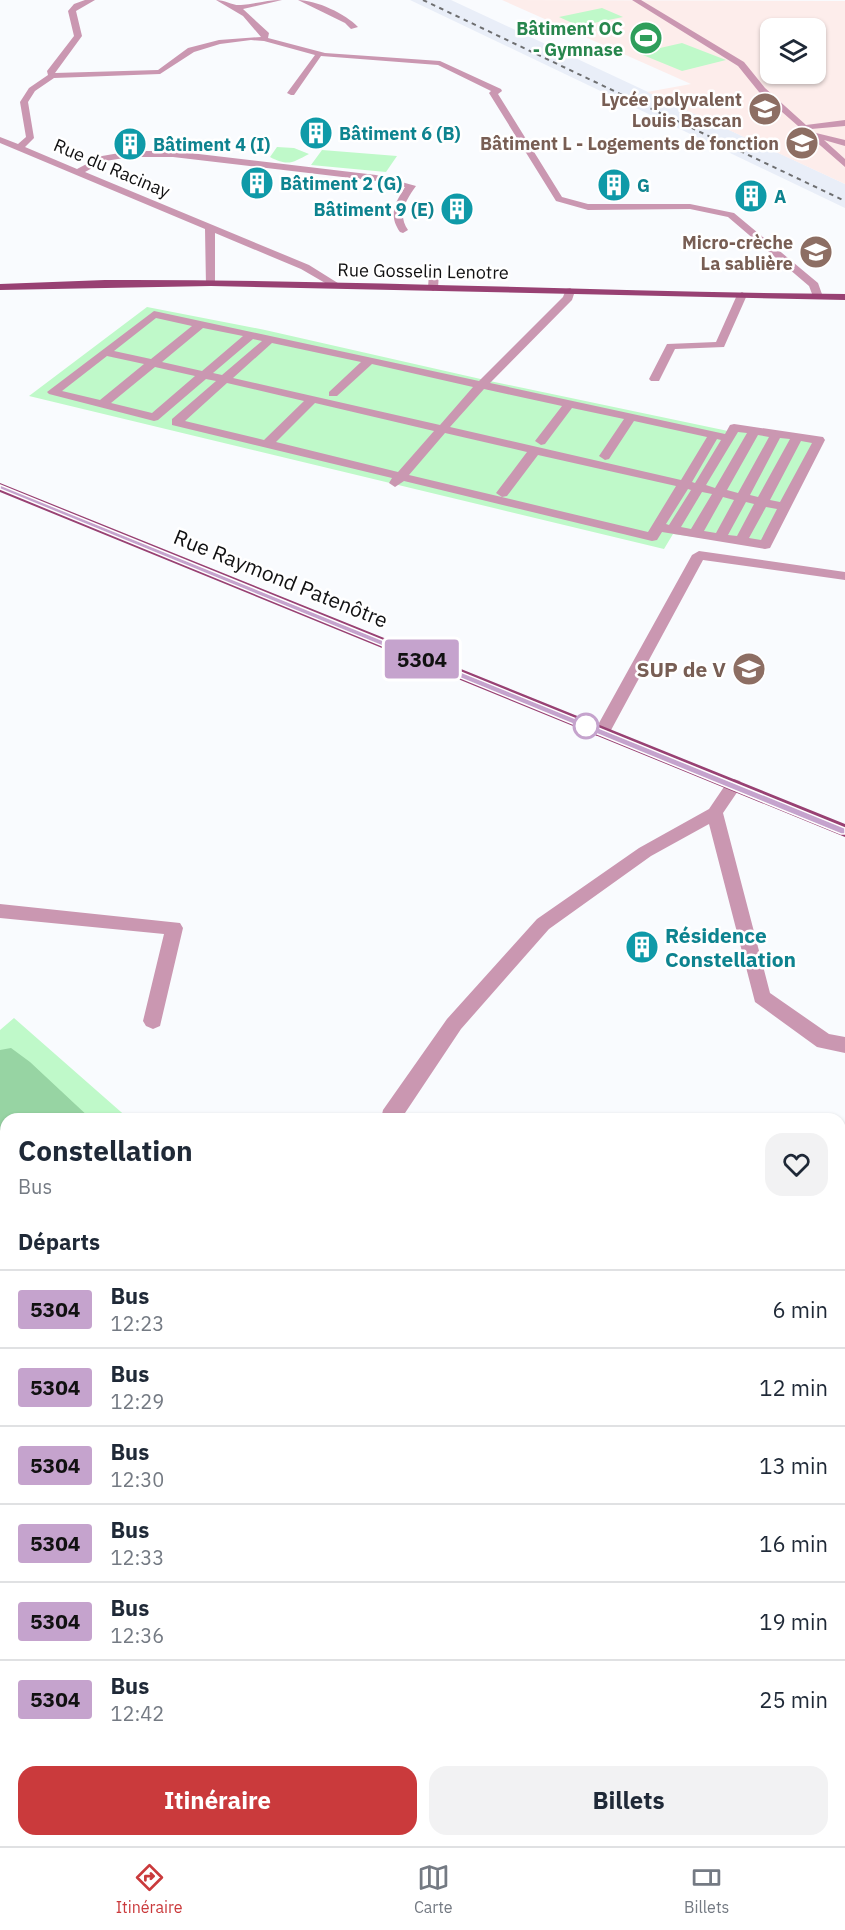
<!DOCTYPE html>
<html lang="fr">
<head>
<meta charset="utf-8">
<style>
	:root { --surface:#fff; --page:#f2f2f3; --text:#1f2937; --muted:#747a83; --line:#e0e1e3; --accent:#ca3a3c }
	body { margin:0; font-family:"IBM Plex Sans",sans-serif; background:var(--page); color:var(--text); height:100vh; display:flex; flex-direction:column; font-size:22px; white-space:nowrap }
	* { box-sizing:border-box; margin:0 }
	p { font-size:20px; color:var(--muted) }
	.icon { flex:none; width:33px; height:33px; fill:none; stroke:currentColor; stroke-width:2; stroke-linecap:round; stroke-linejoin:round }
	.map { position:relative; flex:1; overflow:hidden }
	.sheet { position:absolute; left:0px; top:1113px; width:846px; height:734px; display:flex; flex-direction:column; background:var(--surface); border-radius:18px 18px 0 0; box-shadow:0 2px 4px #0004 }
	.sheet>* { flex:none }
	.badge { padding:0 12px; border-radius:4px; font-size:21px; line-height:39px }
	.fabs { position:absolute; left:760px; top:18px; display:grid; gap:12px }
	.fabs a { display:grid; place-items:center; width:66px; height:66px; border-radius:12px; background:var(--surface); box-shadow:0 2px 4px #0004; font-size:30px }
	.map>.badge { position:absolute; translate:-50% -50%; box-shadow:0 0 0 3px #fff }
	h2 { padding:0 18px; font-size:22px; line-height:54px }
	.round { display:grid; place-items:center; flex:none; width:63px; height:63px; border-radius:18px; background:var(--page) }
	.head { display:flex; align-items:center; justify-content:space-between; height:102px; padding:0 18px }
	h1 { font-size:28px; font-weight:800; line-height:45px }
	.button { display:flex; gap:12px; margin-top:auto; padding:12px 18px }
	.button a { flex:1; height:69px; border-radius:18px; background:var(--accent); color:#fff; font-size:24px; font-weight:800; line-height:69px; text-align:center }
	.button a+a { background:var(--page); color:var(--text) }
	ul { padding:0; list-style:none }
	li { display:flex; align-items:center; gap:18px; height:78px; padding:0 18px; border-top:2px solid var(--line) }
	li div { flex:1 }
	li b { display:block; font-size:22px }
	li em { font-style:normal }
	li .badge { min-width:66px; font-weight:700; text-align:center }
	.menu { display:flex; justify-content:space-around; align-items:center; height:84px; border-top:2px solid var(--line); background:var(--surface); font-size:16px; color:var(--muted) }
	.menu a { display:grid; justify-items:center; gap:3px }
	.menu .selected { color:var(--accent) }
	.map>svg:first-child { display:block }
</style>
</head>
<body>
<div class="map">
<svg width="845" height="1846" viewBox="0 0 845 1846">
	<rect width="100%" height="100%" fill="#f9fbfe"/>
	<!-- built -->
	<path fill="#e9eef8" d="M 410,0 L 451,0 L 845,184 L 845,208 Z"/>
	<!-- education -->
	<path fill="#fdedeb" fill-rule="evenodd" d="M 502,0 L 845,1 L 845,184 L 647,92 L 691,84 ZM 771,28 L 816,28 L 816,74 L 771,74 Z"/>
	<!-- green -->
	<path fill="#bff9c9" d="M 602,8 L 623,17 L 579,26 L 559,17 Z
		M 682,43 L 726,60 L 682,71 L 638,53 Z
		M 277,147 L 294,148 L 309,154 C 293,162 289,167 270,157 Z
		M 322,150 L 397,156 L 386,172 L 311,165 Z
		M 147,307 L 265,330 L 485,380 L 728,431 L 732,426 L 822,438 L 768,547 L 673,534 L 664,549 L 29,396 Z
		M 14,1018 L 129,1119 L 6,1119 L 6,1840 L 196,1840 L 203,1846 L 0,1846 L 0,1030 Z"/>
	<!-- forest -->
	<path fill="#97d4a3" d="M 11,1048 L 30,1062 L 91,1119 L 6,1119 L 6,1840 L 179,1840 L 182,1846 L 0,1846 L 0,1050 Z"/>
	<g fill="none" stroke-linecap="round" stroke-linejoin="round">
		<!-- minor -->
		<path fill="#ca97b1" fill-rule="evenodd" d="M 85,0 L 95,0 L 76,11 L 82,36 L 55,73 L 158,70 L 188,48 L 219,40 L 261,37 L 243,16 L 216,0 C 225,0 233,6 241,5 C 255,4 267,0 282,0 L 243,9 L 269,33 L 268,38 L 325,53 L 440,61 L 501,89 L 502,91 L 498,94 L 562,197 L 588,204 L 690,204 L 734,213 L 818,283 L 823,297 L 814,299 L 809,286 L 728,217 L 690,209 L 588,210 L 556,201 L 489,93 L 491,91 L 438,65 L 321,56 L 294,95 L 291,95 L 287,93 L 315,55 L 264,41 L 251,40 L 220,44 L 194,52 L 160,74 L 54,78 L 35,91 L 28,102 L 34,138 L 25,147 L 77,169 L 102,156 L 131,151 L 173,151 L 376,175 L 416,186 C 406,200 397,214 408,230 L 403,233 L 400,232 C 388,215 395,203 405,187 L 376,181 L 173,157 L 131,157 L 105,161 L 85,172 L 309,265 L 341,285 L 332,287 L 301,269 L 215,233 L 215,284 L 206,286 L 205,229 L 0,143 L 0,137 L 18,144 L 26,137 L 20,102 L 29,88 L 48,75 L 47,71 L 74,36 L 68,11 L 74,4 Z
			M 298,0 C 316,0 346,14 358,27 L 351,29 L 345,23 Z
			M 632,0 L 641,0 L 744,62 L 765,88 L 806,125 L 845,120 L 845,126 L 811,129 L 816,133 L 845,140 L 845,146 L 824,140 L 845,159 L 845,167 L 759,92 L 738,66 Z
			M 434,270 L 439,273 L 438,288 L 433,291 L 428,288 L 429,273 Z
			M 570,288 L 575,291 L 572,300 L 490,383 L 725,434 L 730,425 L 734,424 L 823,437 L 825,440 L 770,548 L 765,549 L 662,532 L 657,540 L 652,541 L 404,481 L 395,487 L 389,483 L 392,478 L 172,425 L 172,419 L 216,381 L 206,379 L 158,420 L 154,421 L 49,394 L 47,392 L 154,311 L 479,381 L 563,297 L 566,289 ZM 156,318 L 192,326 L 151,359 L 114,351 ZM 203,328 L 243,336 L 202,371 L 162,362 ZM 253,339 L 262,341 L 222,375 L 213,373 ZM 272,343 L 361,362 L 329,392 L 329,396 L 337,396 L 372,364 L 473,387 L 440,425 L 233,378 ZM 107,356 L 144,364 L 100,400 L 62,391 ZM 155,367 L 195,376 L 152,413 L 111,403 ZM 227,383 L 304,401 L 264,440 L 185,421 ZM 484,389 L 562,406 L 535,441 L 541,445 L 545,444 L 572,408 L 624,419 L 599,456 L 605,460 L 609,459 L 634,421 L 707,437 L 681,480 L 450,427 ZM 315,403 L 434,431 L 398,472 L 276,442 ZM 738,432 L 747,433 L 715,488 L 706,485 ZM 445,433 L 527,452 L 496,493 L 502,497 L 507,496 L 538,455 L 676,486 L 648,532 L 409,475 ZM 758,435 L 769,437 L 738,493 L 727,490 ZM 780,438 L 790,439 L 758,497 L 750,495 ZM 717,439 L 721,440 L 695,483 L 692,482 ZM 801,441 L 812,443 L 780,502 L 770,500 ZM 688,489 L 691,490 L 669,525 L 666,524 ZM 702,492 L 712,494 L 691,529 L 681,527 ZM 723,497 L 734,500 L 716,533 L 704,531 ZM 746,502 L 754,504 L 737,536 L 728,535 ZM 766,507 L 777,509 L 761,540 L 749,538 Z
			M 742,292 L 747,295 L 724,347 L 675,349 L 659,381 L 651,381 L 649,379 L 667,344 L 716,342 L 737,295 Z
			M 699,551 L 845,572 L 845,580 L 703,560 L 610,732 L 608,736 L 596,736 L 594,732 L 692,555 Z
			M 734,779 L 740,781 L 742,785 L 723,813 L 770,993 L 829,1034 L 845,1037 L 845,1053 L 817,1047 L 755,1002 L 709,824 L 651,856 L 549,929 L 461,1029 L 401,1119 L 381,1119 L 383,1110 L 447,1019 L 537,919 L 639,848 L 709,809 L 728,781 Z
			M 0,904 L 180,923 L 183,928 L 160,1026 L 153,1029 L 146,1026 L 143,1021 L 164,934 L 0,918 Z
			M 840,1467 L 845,1468 L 845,1492 L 840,1491 Z
			M 577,1840 L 606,1840 L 607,1846 L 579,1846 Z"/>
		<!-- major -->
		<path fill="#984173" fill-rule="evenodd" d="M 105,280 C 352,279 598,292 845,294 L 845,300 L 211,286 L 0,290 L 0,284 Z
			M 0,483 L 845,824 L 845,837 L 0,492 Z"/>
		<!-- rail -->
		<path stroke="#6e6f71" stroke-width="2" stroke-dasharray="4.5 4.5" stroke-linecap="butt" d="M 423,0 L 845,201"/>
	</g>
	<!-- line -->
	<path fill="#c5a3cd" stroke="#fff" stroke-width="1.5" d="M 0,485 L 845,828 L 845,834 L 841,834 L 0,489 Z"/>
	<!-- icons -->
	<defs>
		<symbol id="stadium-disc" viewBox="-11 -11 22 22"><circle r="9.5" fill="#2e9e5b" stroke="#fff"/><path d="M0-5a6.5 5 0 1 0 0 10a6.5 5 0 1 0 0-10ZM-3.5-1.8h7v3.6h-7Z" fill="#fff"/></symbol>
		<symbol id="school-disc" viewBox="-11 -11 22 22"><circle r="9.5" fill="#8d6e63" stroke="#fff"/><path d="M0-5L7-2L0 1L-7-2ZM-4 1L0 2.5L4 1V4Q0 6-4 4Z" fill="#fff"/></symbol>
		<symbol id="building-disc" viewBox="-11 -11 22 22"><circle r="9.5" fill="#0f9aa8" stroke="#fff"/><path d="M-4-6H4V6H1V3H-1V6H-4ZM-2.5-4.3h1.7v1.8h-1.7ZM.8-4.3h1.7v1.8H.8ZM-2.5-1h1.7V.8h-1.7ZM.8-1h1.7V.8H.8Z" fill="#fff"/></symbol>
		<symbol id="university-disc" viewBox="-11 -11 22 22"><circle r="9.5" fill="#8d6e63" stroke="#fff"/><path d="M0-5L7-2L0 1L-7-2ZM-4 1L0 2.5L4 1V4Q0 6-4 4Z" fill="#fff"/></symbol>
	</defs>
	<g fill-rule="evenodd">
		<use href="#stadium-disc" x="627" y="19" width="38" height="38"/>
		<use href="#school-disc" x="746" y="90" width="38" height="38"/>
		<use href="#building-disc" x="297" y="114" width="38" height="38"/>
		<use href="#school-disc" x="783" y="124" width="38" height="38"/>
		<use href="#building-disc" x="111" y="125" width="38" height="38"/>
		<use href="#building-disc" x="238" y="164" width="38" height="38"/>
		<use href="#building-disc" x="595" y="166" width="38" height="38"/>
		<use href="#building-disc" x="732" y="177" width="38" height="38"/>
		<use href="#building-disc" x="438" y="190" width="38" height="38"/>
		<use href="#school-disc" x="797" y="233" width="38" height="38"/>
		<use href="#university-disc" x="730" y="650" width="38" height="38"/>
		<use href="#building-disc" x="623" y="928" width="38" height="38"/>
	</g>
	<!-- markers -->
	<circle fill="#fff" stroke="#c5a3cd" stroke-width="3" cx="586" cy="726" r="12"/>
	<g text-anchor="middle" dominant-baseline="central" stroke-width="5" stroke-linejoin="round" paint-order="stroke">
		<!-- far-leisure labels -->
		<g font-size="18" font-weight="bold" fill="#27864d" stroke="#fff" text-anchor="end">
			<text x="623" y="28">Bâtiment OC<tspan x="623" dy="21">- Gymnase</tspan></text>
		</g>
		<!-- far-education labels -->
		<g font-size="18" font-weight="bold" fill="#785e54" stroke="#fff" text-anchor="end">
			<text x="742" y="99">Lycée polyvalent<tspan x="742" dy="21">Louis Bascan</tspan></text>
			<text x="779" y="143">Bâtiment L - Logements de fonction</text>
			<text x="793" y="242">Micro-crèche<tspan x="793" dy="21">La sablière</tspan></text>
		</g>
		<!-- far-culture labels -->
		<g font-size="18" font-weight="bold" fill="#0d838f" stroke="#fff" text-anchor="start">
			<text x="339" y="133">Bâtiment 6 (B)</text>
			<text x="153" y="144">Bâtiment 4 (I)</text>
			<text x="280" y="183">Bâtiment 2 (G)</text>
			<text x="637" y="185">G</text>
			<text x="774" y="196">A</text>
			<text x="434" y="209" text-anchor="end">Bâtiment 9 (E)</text>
		</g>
		<!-- far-street labels -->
		<g font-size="18" fill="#111112" stroke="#fff">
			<text transform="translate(112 168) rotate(23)">Rue du Racinay</text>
			<text transform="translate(423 271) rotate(1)">Rue Gosselin Lenotre</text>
		</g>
		<!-- street labels -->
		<g font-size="21" fill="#111112" stroke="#fff">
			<text transform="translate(281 578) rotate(22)">Rue Raymond Patenôtre</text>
		</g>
		<!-- education labels -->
		<g font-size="21" font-weight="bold" fill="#785e54" stroke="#fff" text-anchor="end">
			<text x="726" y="669">SUP de V</text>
		</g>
		<!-- culture labels -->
		<g font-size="21" font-weight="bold" fill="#0d838f" stroke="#fff" text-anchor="start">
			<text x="665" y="935">Résidence<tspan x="665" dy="24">Constellation</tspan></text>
		</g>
	</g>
</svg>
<div class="fabs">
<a><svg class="icon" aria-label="layers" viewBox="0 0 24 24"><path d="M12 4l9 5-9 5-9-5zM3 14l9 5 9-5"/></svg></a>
</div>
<b class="badge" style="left:422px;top:659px;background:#c5a3cd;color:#111">5304</b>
<section class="sheet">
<div class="head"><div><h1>Constellation</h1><p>Bus</p></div><a class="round"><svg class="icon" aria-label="heart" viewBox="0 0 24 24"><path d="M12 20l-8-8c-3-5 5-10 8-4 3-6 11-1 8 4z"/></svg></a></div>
<h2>Départs</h2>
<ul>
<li><span class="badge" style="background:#c5a3cd;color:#111">5304</span><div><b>Bus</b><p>12:23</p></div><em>6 min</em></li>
<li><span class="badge" style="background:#c5a3cd;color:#111">5304</span><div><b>Bus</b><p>12:29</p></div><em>12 min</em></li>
<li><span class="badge" style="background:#c5a3cd;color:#111">5304</span><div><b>Bus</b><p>12:30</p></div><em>13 min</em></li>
<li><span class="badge" style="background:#c5a3cd;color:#111">5304</span><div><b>Bus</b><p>12:33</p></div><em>16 min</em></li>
<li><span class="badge" style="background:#c5a3cd;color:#111">5304</span><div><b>Bus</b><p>12:36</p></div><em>19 min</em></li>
<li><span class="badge" style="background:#c5a3cd;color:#111">5304</span><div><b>Bus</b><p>12:42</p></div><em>25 min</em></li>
</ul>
<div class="button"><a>Itinéraire</a><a>Billets</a></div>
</section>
</div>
<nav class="menu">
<a class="selected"><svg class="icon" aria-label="directions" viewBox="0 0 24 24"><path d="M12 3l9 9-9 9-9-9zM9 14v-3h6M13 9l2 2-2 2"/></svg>Itinéraire</a>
<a><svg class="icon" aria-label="map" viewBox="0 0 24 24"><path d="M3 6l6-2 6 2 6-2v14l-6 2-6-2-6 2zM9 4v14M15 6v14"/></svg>Carte</a>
<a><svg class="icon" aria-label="tickets" viewBox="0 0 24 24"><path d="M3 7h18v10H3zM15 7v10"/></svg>Billets</a>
</nav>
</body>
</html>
